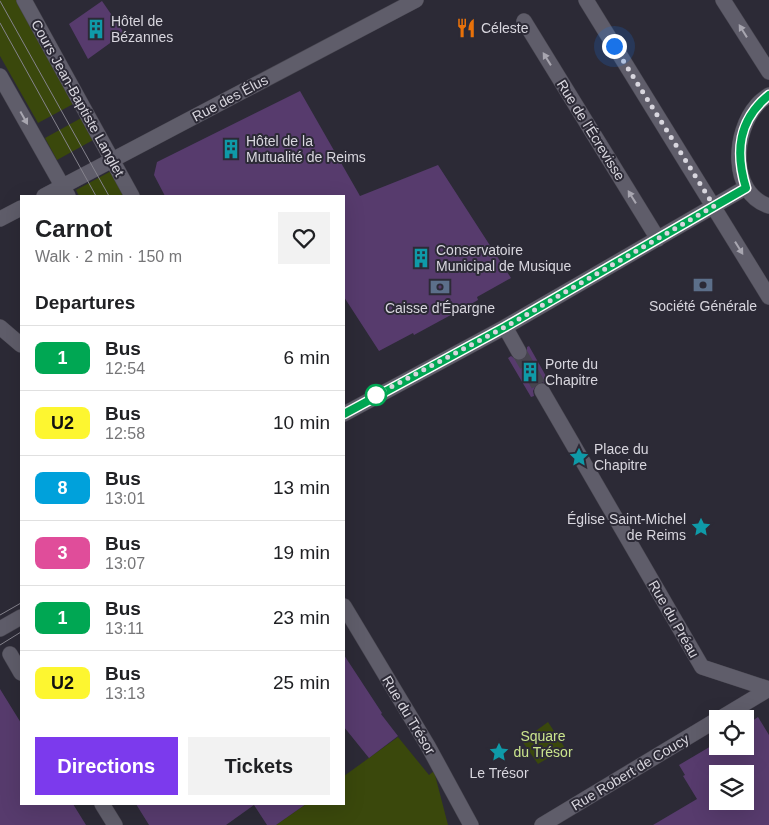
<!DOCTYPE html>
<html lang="en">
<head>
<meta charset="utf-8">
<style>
	:root { --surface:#fff; --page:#f2f2f2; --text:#202124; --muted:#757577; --line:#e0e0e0; --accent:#7c3aed }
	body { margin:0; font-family:Helvetica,sans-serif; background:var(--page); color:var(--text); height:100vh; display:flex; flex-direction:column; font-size:19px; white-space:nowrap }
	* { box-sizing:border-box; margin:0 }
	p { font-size:16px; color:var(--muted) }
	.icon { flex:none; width:28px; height:28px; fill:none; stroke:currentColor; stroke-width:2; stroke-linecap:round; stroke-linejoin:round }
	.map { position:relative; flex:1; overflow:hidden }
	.side { position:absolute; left:20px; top:195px; width:325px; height:610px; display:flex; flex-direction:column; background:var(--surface); border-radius:0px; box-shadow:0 5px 20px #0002 }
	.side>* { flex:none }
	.badge { padding:0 10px; border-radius:8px; font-size:18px; line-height:32px }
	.fabs { position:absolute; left:709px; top:710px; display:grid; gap:10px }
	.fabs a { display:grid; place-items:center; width:45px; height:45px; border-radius:0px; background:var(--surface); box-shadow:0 5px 20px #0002; font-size:25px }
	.you { position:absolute; width:25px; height:25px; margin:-12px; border:4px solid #fff; border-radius:50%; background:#1a73e8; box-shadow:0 0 0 8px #1a73e833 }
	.map>.badge { position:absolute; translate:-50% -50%; box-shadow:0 0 0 2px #fff }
	h2 { padding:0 15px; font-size:19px; line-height:45px }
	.round { display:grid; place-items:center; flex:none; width:52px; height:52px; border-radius:0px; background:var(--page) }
	.overview { display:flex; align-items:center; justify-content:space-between; height:85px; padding:0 15px }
	h1 { font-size:24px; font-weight:700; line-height:38px }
	.cta { display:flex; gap:10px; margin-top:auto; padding:10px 15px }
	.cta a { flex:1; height:58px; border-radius:0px; background:var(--accent); color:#fff; font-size:20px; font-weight:700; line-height:58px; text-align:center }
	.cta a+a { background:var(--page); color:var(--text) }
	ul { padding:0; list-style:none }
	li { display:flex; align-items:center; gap:15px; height:65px; padding:0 15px; border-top:1px solid var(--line) }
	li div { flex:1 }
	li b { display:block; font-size:19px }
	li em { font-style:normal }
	li .badge { min-width:55px; font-weight:700; text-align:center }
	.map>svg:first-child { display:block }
</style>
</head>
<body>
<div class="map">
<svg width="769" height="825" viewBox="0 0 769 825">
	<rect width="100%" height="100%" fill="#2c2a36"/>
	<!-- green -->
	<path fill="#3a480c" d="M 0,0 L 17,0 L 75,103 L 38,123 L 0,56 Z
		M 83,117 L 95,139 L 57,160 L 45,138 Z
		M 113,170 L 128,196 L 79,196 L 76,190 Z
		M 548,722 L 565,748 L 538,764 L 522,741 Z
		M 398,737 L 429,775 L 434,771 L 448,825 L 276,825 L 306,804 L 344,804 L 344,776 Z"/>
	<!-- building -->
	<path fill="#573b6d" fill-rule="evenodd" d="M 102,1 L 124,33 L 88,59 L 69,24 Z
		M 300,91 L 360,196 L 438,165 L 511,278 L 477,297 L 478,300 L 471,304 L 414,335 L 413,333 L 379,351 L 344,297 L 344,196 L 165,196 L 154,175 L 157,162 Z
		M 529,346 L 551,385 L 542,382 L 537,383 L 533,391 L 534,396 L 531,397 L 508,358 L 511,356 L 518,361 L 524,360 L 527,356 L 527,347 Z
		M 344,655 L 382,713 L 381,714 L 398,736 L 369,758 L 344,727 Z
		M 0,689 L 21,723 L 21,804 L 73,804 L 86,825 L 0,825 Z
		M 758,717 L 769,735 L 769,825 L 653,825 L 697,799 L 683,776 L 685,775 L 679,765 L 718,742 L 718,746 L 745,746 L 745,726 ZM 718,774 L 745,774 L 745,801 L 718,801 Z
		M 136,804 L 306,804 L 276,825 L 267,825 L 254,805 L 226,825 L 149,825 Z"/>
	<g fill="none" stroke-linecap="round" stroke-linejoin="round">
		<!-- minor-tunnel -->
		<path stroke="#46444f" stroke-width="15" stroke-dasharray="15 8" stroke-linecap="butt" d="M 519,352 L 542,391"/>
		<defs>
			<path id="minor" d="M 24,0 L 132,196
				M 586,0 L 769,297
				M 723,0 L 769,72
				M 524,21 L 658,239
				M 0,76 L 68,196
				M 769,95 C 765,98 760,101 757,105 C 733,132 729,193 769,206
				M 44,196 L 416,0
				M 0,219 L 21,208
				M 0,327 L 21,345
				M 505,327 L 519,352
				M 542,391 L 702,667 L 769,689
				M 344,414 L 505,327 L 745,188
				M 344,606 L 428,746 L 471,825
				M 0,629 L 21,617
				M 10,654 L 21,673
				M 719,719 L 769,689
				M 102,804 L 115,825
				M 542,825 L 718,719"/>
		</defs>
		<!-- minor casing -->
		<use href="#minor" stroke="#47454f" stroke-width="16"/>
		<!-- minor -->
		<use href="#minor" stroke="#5f5d6a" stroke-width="15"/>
		<!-- tram -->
		<path stroke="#85838d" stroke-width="1" d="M 0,1 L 109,196
			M 0,23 L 96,196
			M 0,615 L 21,603
			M 0,645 L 21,632"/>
	</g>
	<!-- one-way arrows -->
	<defs><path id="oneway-solid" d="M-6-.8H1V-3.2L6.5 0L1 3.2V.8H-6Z" transform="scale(1.25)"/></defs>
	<g fill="#a8a6b0">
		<use href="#oneway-solid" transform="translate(743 31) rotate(-122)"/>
		<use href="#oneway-solid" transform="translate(547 59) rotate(-122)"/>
		<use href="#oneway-solid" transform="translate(24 118) rotate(61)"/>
		<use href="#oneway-solid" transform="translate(632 197) rotate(-122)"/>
		<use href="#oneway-solid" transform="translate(739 248) rotate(58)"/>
	</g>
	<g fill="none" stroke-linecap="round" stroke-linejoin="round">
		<defs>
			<path id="line" d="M 344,414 L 505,327 L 746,188 C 735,152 738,120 769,95"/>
		</defs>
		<!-- line casing -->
		<use href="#line" stroke="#fff" stroke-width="11"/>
		<!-- line -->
		<use href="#line" stroke="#00a753" stroke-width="8"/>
		<!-- walk -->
		<path stroke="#d8d6de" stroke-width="5" stroke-dasharray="0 9" d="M 376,395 L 505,327 L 714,206 L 614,46"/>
	</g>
	<!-- icons -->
	<defs>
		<symbol id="restaurant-bare" viewBox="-9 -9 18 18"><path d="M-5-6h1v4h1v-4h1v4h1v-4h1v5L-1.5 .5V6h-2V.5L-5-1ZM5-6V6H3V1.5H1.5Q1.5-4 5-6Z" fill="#e8710a" stroke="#2c2a36" stroke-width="2.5" paint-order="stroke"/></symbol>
		<symbol id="building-bare" viewBox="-9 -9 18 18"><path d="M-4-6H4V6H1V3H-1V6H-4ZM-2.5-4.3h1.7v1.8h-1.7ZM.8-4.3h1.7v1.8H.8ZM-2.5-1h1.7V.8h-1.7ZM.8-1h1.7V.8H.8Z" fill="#0f9aa8" stroke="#2c2a36" stroke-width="2.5" paint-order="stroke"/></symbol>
		<symbol id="bank-bare" viewBox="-9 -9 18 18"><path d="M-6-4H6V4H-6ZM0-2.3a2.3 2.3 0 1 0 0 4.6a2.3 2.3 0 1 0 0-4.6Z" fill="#5c6f8a" stroke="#2c2a36" stroke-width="2.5" paint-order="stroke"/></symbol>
		<symbol id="sight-bare" viewBox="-9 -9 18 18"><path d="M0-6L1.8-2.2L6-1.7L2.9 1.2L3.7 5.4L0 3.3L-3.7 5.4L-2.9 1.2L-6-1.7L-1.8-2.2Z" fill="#0f9aa8" stroke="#2c2a36" stroke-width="2.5" paint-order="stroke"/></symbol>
	</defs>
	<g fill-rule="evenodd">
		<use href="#restaurant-bare" x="452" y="14" width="28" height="28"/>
		<use href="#building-bare" x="82" y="15" width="28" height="28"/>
		<use href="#building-bare" x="217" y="135" width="28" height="28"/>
		<use href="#building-bare" x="407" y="244" width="28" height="28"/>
		<use href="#bank-bare" x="689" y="271" width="28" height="28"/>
		<use href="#bank-bare" x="426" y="273" width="28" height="28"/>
		<use href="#building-bare" x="516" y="358" width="28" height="28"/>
		<use href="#sight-bare" x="565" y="443" width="28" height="28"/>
		<use href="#sight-bare" x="687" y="513" width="28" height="28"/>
		<use href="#sight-bare" x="485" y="738" width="28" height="28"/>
	</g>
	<!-- markers -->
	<circle fill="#fff" stroke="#00a753" stroke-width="2.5" cx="376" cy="395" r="10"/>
	<g text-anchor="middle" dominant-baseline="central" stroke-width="4" stroke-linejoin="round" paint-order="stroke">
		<!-- poi labels -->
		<g font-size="14" fill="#d8d6de" stroke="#2c2a36" text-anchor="start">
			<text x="111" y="21">Hôtel de<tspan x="111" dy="16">Bézannes</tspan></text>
			<text x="481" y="28">Céleste</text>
			<text x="246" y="141">Hôtel de la<tspan x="246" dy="16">Mutualité de Reims</tspan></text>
			<text x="436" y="250">Conservatoire<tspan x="436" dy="16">Municipal de Musique</tspan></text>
			<text x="703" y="306" text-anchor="middle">Société Générale</text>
			<text x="440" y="308" text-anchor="middle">Caisse d'Épargne</text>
			<text x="545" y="364">Porte du<tspan x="545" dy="16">Chapitre</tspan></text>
			<text x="594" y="449">Place du<tspan x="594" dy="16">Chapitre</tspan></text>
			<text x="686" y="519" text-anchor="end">Église Saint-Michel<tspan x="686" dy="16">de Reims</tspan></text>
			<text x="499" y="773" text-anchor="middle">Le Trésor</text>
		</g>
		<!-- street labels -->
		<g font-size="14" fill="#d8d6de" stroke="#2c2a36">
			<text transform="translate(78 98) rotate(61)">Cours Jean-Baptiste Langlet</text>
			<text transform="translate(230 98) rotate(-28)">Rue des Élus</text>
			<text transform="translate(591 130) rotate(58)">Rue de l'Écrevisse</text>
			<text transform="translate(674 619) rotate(60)">Rue du Préau</text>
			<text transform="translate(409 715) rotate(59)">Rue du Trésor</text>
			<text transform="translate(630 772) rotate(-31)">Rue Robert de Coucy</text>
		</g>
		<!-- park labels -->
		<g font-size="14" fill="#cbe58d" stroke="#2c2a36">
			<text x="543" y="736">Square<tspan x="543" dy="16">du Trésor</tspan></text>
		</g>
	</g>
</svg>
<div class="fabs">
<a><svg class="icon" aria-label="locate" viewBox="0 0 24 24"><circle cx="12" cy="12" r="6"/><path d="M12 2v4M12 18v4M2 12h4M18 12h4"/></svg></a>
<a><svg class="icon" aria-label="layers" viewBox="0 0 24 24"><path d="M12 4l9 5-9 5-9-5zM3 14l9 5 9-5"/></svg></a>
</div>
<div class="you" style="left:614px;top:46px"></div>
<section class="side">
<div class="overview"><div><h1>Carnot</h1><p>Walk · 2 min · 150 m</p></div><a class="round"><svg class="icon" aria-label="heart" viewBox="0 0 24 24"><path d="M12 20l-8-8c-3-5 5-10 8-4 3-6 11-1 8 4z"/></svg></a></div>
<h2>Departures</h2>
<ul>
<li><span class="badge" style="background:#00a753;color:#fff">1</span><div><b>Bus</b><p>12:54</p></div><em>6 min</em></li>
<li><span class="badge" style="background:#fdf630;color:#111">U2</span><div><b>Bus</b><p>12:58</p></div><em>10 min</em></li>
<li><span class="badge" style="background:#00a1db;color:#fff">8</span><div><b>Bus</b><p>13:01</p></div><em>13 min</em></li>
<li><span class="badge" style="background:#e04d9a;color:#fff">3</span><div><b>Bus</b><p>13:07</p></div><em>19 min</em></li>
<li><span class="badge" style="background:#00a753;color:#fff">1</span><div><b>Bus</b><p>13:11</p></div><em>23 min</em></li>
<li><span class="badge" style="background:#fdf630;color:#111">U2</span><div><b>Bus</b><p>13:13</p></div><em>25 min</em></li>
</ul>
<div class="cta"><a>Directions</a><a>Tickets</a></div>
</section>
</div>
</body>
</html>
